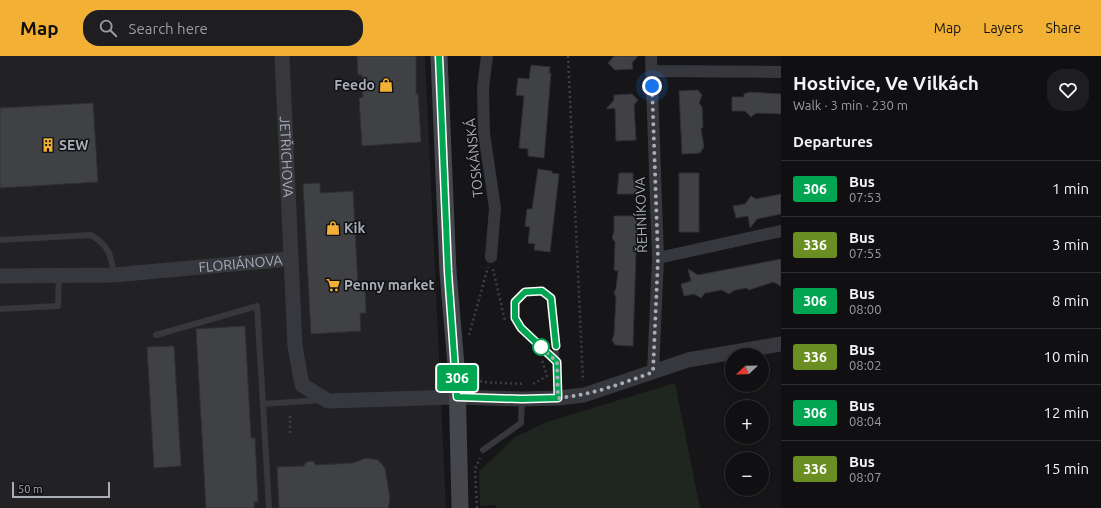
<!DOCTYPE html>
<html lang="en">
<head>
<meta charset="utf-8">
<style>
	:root { --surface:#101012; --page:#1e1e20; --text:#f1f3f6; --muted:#9c9d9f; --line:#303032; --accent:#f2b134 }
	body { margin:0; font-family:Ubuntu,sans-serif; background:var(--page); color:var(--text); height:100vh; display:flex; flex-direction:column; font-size:15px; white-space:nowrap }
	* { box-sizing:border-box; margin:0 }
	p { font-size:13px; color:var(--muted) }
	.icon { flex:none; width:22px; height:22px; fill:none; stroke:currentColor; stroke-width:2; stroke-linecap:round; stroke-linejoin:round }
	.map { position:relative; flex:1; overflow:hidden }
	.drawer { display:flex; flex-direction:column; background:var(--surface); width:320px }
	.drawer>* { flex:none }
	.badge { padding:0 8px; border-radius:3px; font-size:14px; line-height:26px }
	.needle { width:26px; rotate:248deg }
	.controls { position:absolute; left:725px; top:292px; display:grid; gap:8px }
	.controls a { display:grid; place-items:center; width:44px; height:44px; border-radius:50%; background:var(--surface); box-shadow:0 2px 6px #0003,0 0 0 1px var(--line); font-size:20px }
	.scale { position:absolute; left:12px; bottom:10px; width:98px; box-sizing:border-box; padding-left:4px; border:2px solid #a8adb8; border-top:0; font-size:11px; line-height:14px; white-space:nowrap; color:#a8adb8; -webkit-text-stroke:3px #111113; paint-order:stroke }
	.you { position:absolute; width:20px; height:20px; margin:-10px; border:3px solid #fff; border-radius:50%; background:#1a73e8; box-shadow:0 0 0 6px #1a73e833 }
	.map>.badge { position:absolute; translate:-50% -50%; box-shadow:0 0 0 2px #fff }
	h2 { padding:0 12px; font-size:15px; line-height:36px }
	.round { display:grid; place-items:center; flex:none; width:42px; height:42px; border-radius:16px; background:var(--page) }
	.overview { display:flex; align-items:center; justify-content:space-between; height:68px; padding:0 12px }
	h1 { font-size:19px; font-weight:700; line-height:30px }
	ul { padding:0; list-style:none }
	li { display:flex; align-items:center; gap:12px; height:56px; padding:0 12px; border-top:1px solid var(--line) }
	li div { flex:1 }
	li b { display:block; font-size:15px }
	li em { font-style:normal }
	li .badge { min-width:44px; font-weight:700; text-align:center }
	header { display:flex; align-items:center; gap:24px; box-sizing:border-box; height:56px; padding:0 20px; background:var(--accent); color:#111 }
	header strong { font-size:19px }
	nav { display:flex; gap:22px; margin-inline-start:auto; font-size:14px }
	.search { width:280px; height:36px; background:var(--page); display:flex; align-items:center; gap:10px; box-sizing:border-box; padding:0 14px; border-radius:16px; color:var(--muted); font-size:15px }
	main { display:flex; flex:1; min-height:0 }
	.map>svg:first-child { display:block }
</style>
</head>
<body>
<header>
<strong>Map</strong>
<div class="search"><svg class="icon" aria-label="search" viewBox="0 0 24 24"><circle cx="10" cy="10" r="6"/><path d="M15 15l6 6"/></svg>Search here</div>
<nav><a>Map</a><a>Layers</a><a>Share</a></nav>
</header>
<main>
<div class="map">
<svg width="781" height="452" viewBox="0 0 781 452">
	<rect width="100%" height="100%" fill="#161618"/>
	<!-- built -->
	<path fill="#222225" d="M 0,0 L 425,0 L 446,452 L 0,452 Z"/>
	<!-- green -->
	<path fill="#1e261f" d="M 675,327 L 700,452 L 496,452 L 496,449 L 480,450 L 479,416 L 515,381 L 547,366 Z"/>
	<!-- building -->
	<path fill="#404145" stroke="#303034" d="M 357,0 L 416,0 L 416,38 L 418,38 L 421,86 L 362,90 L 359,42 L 363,41 L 362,30 L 362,19 L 358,19 Z
		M 614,0 L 638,0 L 632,7 L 633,13 L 615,14 L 608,7 Z
		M 531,9 L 550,11 L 549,17 L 551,17 L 544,102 L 528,100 L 528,93 L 519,92 L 524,40 L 516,39 L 518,22 L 529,23 Z
		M 698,34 L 702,39 L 699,47 L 702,51 L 703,71 L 701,73 L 704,91 L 700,97 L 682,98 L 679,35 Z
		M 750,36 L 781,38 L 781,58 L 756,57 L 751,61 L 745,55 L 732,55 L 732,41 L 744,41 L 744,38 Z
		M 632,38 L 638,44 L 634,49 L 636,84 L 616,85 L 615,52 L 606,53 L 614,44 L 614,39 Z
		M 93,47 L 98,126 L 0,132 L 0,52 Z
		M 538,113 L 552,115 L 552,117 L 559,118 L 550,196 L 534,194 L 535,188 L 528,187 L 530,171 L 525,170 L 527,153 L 532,153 Z
		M 619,117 L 633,117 L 633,124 L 637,124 L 637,138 L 617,138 Z
		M 679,117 L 699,117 L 699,176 L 679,176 Z
		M 320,127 L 320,137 L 353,135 L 358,229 L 365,228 L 366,257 L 360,257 L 361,275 L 311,278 L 303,128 Z
		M 781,138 L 781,158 L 757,163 L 750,172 L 748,160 L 736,162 L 733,150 L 745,148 L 751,140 L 756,143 Z
		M 614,160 L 635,160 L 635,164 L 637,164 L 633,290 L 615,289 L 612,284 L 614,279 L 616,242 L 614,236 L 616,233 L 618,215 L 614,214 L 615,186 L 612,182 L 614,175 Z
		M 781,203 L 781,230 L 773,226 L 749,234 L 746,232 L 735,234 L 729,238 L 722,234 L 705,237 L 701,242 L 694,238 L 684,240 L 681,228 L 691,225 L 688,213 L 698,219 Z
		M 245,270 L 251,382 L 255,382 L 258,446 L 254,446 L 254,452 L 206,452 L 196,273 Z
		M 174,290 L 181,410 L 154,412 L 147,291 Z
		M 366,402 L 378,404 L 385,412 L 390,443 L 388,452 L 279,452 L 277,411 L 304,410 L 306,406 L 313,405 L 316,409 L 353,407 Z"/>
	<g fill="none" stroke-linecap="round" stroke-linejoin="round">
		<!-- path -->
		<path stroke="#3d3f44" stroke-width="2.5" stroke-dasharray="2 3" stroke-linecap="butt" d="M 568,0 L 583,325
			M 493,213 L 505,265
			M 469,279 L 488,211
			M 473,318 L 482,326 L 524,328
			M 533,328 L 547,320 L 542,304
			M 290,360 L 290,379
			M 477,452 L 475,413 L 480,402"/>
		<!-- service -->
		<path stroke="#37383d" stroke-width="6" d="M 0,184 L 91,179 C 109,190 111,198 114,219
			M 0,253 L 58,250 L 59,220
			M 156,279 L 257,250 L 263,348
			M 557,306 L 521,272 L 515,262 L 515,246 L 525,236 L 542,235 L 551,242 C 556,275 557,308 558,342
			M 483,394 L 521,367 L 522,343
			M 269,452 L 263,348 L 321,344"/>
		<!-- minor -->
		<path stroke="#37383d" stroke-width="12" d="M 487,0 L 483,32 L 484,77 L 495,152 L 491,201
			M 651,0 L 658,202 L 653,316
			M 652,15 L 781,16
			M 658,202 L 781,175"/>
		<!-- tertiary -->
		<g stroke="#37383d" stroke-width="15">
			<path id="s1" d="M 282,0 L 295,290 L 302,329 L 328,345 L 457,341 L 522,343 L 558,342 L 584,339 L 688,304 L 781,288"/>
			<path id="s2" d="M 0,220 L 114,219 L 290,203"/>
		</g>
		<!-- secondary -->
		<path stroke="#45474d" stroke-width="17" d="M 439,0 L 448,216 L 457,321 L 460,452"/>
	</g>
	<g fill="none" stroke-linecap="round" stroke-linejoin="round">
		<defs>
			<path id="line" d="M 439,0 L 448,216 L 457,341 L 522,343 L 558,342 L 557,306 L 521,272 L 515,262 L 515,246 L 525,236 L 542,235 L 551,242 L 556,290"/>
		</defs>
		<!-- line casing -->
		<use href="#line" stroke="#fff" stroke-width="9"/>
		<!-- line -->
		<use href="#line" stroke="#00a651" stroke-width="6"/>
		<!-- walk -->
		<path stroke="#a8adb8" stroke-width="4" stroke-dasharray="0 7.2" d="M 541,291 L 539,289 L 557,306 L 558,342 C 591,339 621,328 653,316 L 658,202 L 652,30"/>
	</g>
	<!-- icons -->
	<defs>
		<symbol id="shop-bare" viewBox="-9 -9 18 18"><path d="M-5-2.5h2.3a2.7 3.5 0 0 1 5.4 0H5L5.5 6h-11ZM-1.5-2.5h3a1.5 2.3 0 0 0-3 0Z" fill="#f2b134" stroke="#111113" stroke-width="2.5" paint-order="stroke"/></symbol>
		<symbol id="building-bare" viewBox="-9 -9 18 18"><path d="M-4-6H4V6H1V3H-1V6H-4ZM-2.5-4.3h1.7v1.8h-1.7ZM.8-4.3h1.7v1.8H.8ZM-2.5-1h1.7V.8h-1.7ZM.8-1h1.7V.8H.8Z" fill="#f2b134" stroke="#111113" stroke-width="2.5" paint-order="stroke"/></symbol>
		<symbol id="supermarket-bare" viewBox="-9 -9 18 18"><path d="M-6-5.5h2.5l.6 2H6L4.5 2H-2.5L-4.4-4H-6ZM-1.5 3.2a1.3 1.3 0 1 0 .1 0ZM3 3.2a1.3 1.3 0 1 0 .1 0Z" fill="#f2b134" stroke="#111113" stroke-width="2.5" paint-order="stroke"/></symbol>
	</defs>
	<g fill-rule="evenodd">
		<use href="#shop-bare" x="376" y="19" width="20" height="20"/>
		<use href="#building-bare" x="38" y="79" width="20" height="20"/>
		<use href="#shop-bare" x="323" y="162" width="20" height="20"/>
		<use href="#supermarket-bare" x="323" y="219" width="20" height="20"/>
	</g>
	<!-- markers -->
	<circle fill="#fff" stroke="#00a651" stroke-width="2" cx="541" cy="291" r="8"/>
	<g text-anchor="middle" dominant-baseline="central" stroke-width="3" stroke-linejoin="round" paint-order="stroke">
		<!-- poi labels -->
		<g font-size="14" font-weight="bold" fill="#a8adb8" stroke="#111113" text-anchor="start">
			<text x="375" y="29" text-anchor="end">Feedo</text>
			<text x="59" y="89">SEW</text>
			<text x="344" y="172">Kik</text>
			<text x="344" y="229">Penny market</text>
		</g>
		<!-- street labels -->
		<g font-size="14" fill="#a8adb8" stroke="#111113">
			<text stroke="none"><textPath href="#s1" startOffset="101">JETŘICHOVA</textPath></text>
			<text transform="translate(474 102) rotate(-96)">TOSKÁNSKÁ</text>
			<text transform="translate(641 159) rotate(-92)">ŘEHNÍKOVA</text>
			<text stroke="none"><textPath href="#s2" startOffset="241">FLORIÁNOVA</textPath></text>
		</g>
	</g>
</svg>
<div class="controls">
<a><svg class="needle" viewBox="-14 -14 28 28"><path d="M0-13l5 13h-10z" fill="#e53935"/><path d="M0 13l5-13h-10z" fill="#9c9d9f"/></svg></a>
<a>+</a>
<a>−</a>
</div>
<div class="scale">50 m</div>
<div class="you" style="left:652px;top:30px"></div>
<b class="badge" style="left:457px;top:322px;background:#00a651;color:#fff">306</b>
</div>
<section class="drawer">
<div class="overview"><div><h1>Hostivice, Ve Vilkách</h1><p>Walk · 3 min · 230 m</p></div><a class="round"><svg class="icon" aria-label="heart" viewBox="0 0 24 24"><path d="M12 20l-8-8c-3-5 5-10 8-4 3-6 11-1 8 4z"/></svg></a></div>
<h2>Departures</h2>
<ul>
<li><span class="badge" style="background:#00a651;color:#fff">306</span><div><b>Bus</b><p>07:53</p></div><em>1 min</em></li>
<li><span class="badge" style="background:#6b8e23;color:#fff">336</span><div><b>Bus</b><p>07:55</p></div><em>3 min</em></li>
<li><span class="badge" style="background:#00a651;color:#fff">306</span><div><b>Bus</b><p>08:00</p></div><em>8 min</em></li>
<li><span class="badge" style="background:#6b8e23;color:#fff">336</span><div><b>Bus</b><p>08:02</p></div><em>10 min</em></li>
<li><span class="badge" style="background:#00a651;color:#fff">306</span><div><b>Bus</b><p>08:04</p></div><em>12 min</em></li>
<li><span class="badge" style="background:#6b8e23;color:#fff">336</span><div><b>Bus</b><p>08:07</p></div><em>15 min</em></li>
</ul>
</section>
</main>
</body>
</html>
